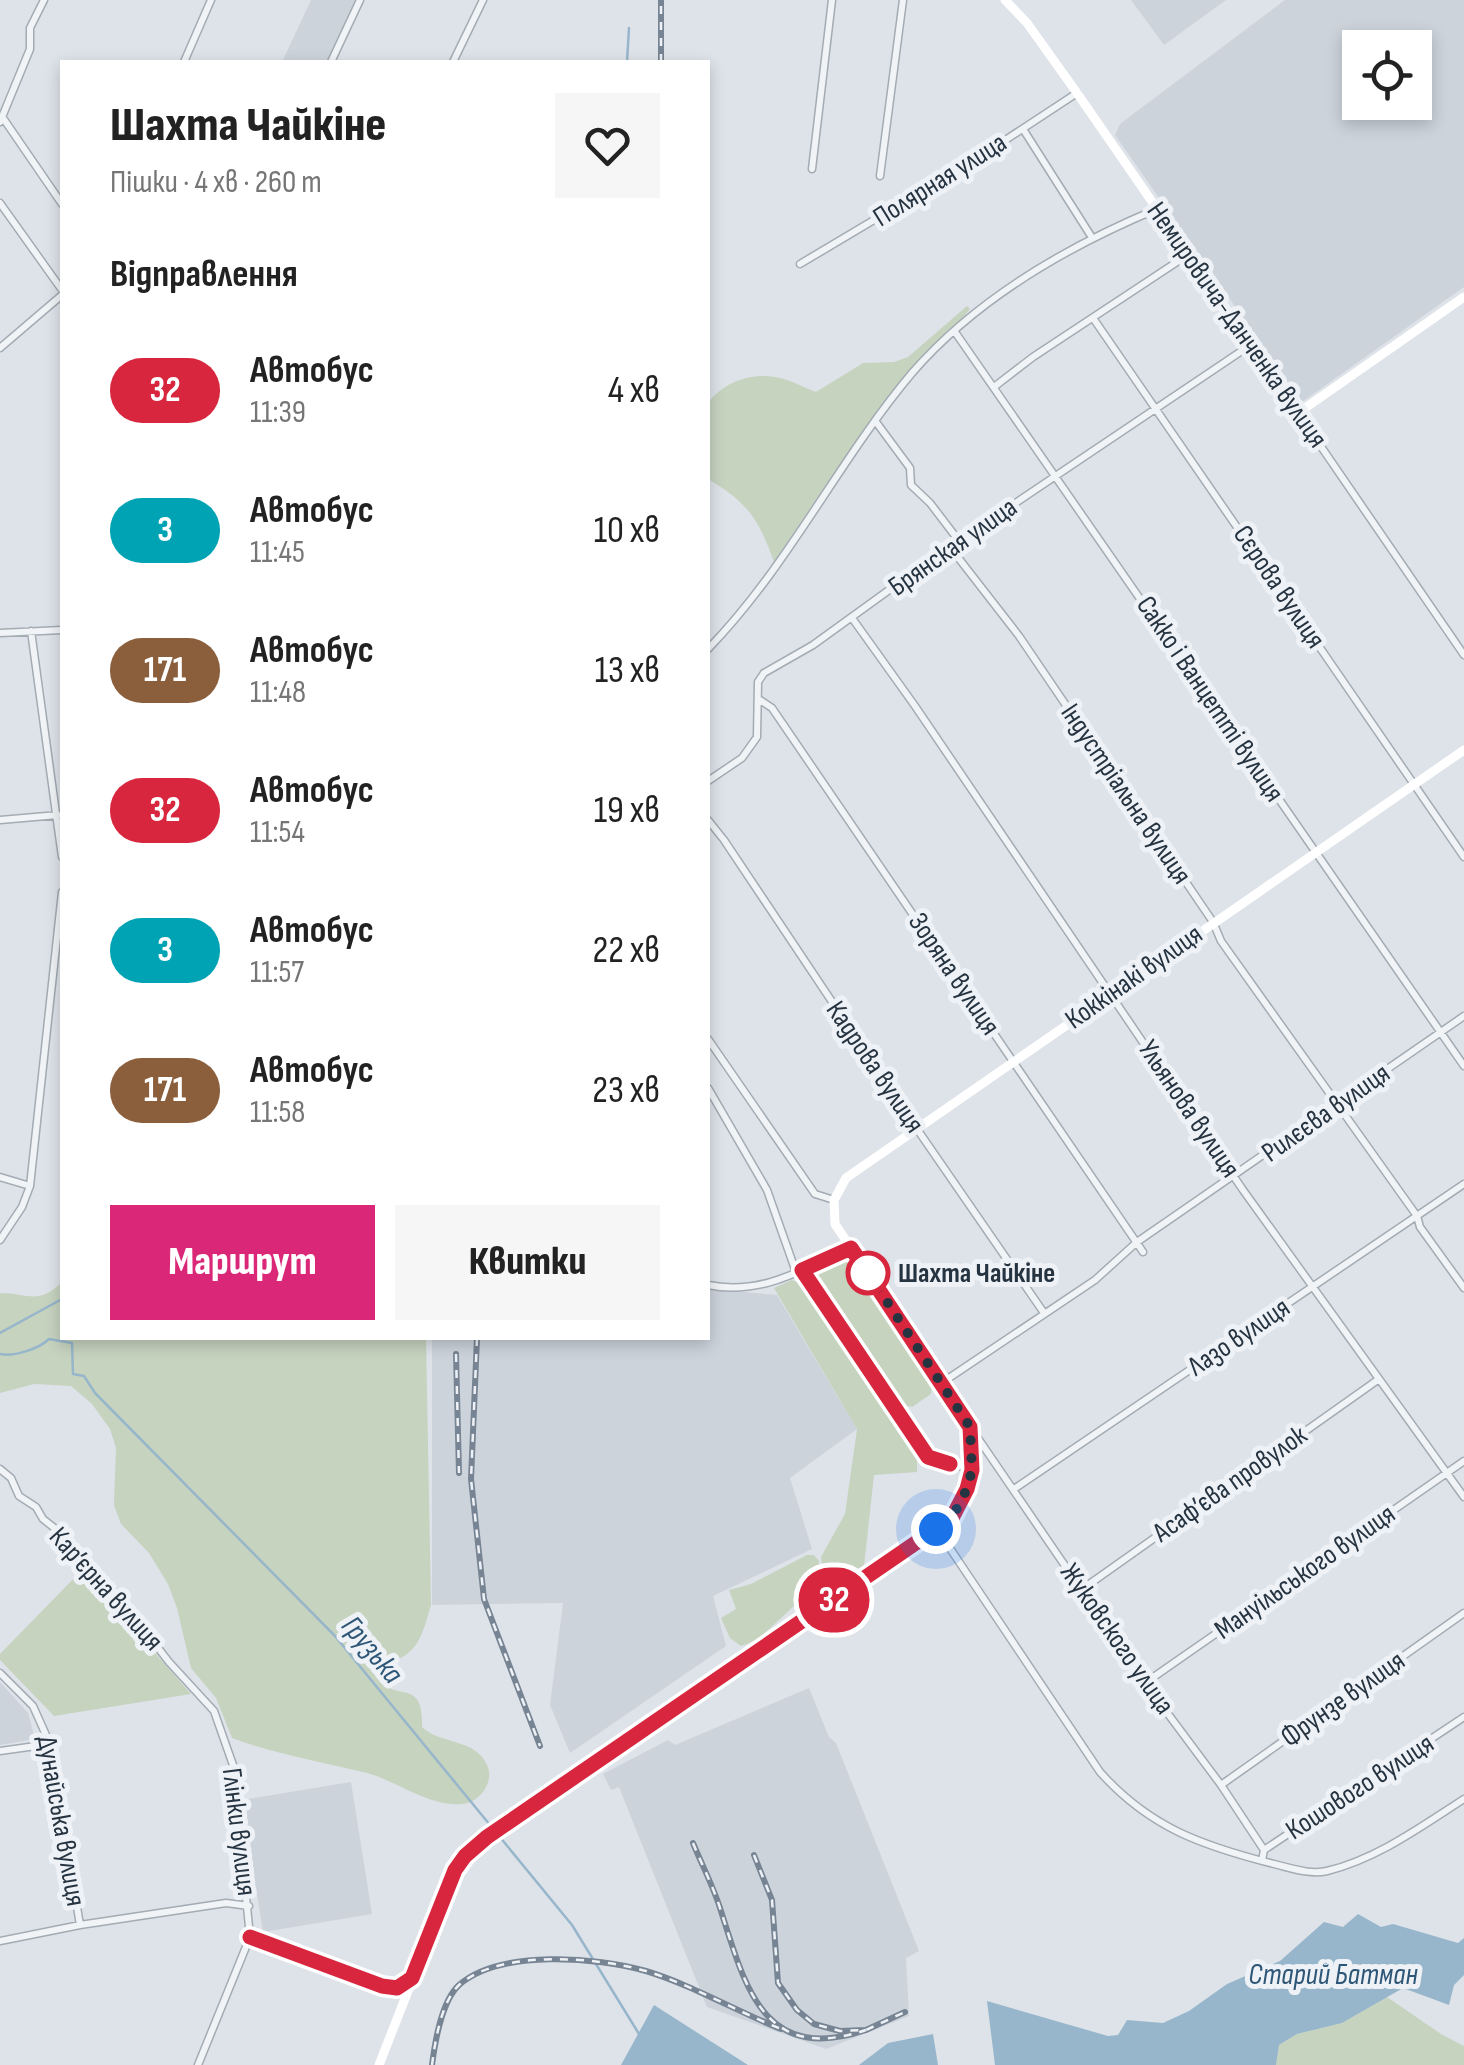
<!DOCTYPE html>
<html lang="uk">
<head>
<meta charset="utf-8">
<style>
	:root { --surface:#fff; --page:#f6f6f6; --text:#222; --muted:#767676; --accent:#db2777 }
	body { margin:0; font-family:"Sofia Sans Condensed",sans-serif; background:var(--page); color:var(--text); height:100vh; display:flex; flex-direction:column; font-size:38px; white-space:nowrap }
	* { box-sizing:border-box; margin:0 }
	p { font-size:32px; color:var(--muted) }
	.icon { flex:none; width:55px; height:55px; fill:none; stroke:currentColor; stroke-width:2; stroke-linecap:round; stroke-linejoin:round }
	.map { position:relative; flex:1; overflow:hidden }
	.drawer { position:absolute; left:60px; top:60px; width:650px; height:1280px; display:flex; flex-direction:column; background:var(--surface); border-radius:0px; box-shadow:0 5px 15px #0003 }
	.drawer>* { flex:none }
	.badge { padding:0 20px; border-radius:32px; font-size:35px; line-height:65px }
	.fabs { position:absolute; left:1342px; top:30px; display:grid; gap:20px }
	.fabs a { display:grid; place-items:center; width:90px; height:90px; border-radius:0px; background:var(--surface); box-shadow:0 5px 15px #0003; font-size:50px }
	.you { position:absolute; width:50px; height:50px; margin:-25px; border:8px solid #fff; border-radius:50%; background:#1a73e8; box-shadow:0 0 0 15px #1a73e833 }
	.map>.badge { position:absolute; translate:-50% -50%; box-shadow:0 0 0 5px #fff }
	h2 { padding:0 50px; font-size:38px; line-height:90px }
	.round { display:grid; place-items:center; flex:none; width:105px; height:105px; border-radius:0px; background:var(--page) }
	.head { display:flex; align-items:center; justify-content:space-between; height:170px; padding:0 50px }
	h1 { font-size:48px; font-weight:800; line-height:75px }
	.cta { display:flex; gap:20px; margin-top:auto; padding:20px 50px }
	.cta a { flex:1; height:115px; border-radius:0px; background:var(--accent); color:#fff; font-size:40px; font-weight:800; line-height:115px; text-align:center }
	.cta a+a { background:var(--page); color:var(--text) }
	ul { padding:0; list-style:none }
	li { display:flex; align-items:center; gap:30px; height:140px; padding:0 50px }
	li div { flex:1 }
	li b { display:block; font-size:38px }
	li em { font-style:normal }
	li .badge { min-width:110px; font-weight:700; text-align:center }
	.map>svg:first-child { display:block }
</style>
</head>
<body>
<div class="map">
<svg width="1464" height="2065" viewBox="0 0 1464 2065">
	<rect width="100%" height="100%" fill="#dee3e9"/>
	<!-- built -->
	<path fill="#ccd3db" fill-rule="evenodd" d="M 311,0 L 358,0 L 329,62 L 282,62 Z
		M 1131,0 L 1226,0 L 1164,45 Z
		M 1285,0 L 1464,0 L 1464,287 L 1302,402 L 1115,135 L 1120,124 ZM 1360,48 L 1415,48 L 1415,102 L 1360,102 Z
		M 708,1289 L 777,1295 L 857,1429 L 790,1478 L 812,1549 L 713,1596 L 726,1646 L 570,1753 L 550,1705 L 563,1603 L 432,1605 L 432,1338 L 708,1338 Z
		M 0,1682 L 28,1713 L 35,1739 L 0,1745 Z
		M 809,1688 L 829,1737 L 836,1743 L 919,1951 L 906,1958 L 909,2016 L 826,2049 L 707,2007 L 619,1787 L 611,1790 L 603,1774 L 668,1740 L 675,1745 Z
		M 351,1782 L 372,1914 L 263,1932 L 242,1800 Z"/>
	<!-- green -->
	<path fill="#c6d3bf" d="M 967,306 L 970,309 C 953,332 928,348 910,370 C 860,430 818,498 774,562 C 759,519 747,502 708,479 L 708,403 C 726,379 758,370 787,380 C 797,383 806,389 816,392 L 863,363 L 894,362 L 908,357 Z
		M 839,1258 L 851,1259 L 933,1377 L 931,1394 L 912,1407 L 897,1403 L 816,1287 L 813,1275 L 816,1267 Z
		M 792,1280 L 808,1287 L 917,1448 L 917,1472 L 874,1475 L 864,1566 L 825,1587 L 821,1557 L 845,1514 L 857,1429 L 774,1288 Z
		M 62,1282 L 62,1338 L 426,1338 L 431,1605 C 420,1643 417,1656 377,1667 L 374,1674 C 393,1706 424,1674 422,1727 C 441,1745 475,1738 487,1765 C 495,1781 480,1803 462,1804 C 429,1807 397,1781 367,1773 C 322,1762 275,1754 232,1738 L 216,1698 L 191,1668 L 177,1608 L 168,1584 L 149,1553 L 121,1524 L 114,1505 L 116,1448 L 110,1429 L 92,1404 L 71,1386 L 34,1384 L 0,1393 L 0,1293 C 29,1293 37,1306 62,1282 Z
		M 807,1555 L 814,1555 L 819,1561 L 818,1590 L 815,1596 L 794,1606 L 757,1640 L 741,1646 L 730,1638 L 721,1618 L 736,1609 L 729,1590 L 751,1584 Z
		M 82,1570 L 191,1694 L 54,1716 L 0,1660 L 0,1654 Z
		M 1387,1997 L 1441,2034 L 1464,2046 L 1464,2065 L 1276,2065 L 1279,2045 L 1297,2034 L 1342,2023 Z"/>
	<!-- water -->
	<path fill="#97b6cb" d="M 1358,1914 L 1381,1927 L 1393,1924 L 1458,1943 L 1464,1938 L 1464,1975 L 1454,1985 L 1449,2005 L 1403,1988 L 1342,2023 L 1297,2034 L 1279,2045 L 1276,2065 L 995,2065 L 987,2001 L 1108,2036 L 1118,2035 L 1127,2020 L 1163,2023 L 1189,2011 L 1227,1984 L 1280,1961 L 1324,1922 L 1343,1927 Z
		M 654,2005 L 748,2065 L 621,2065 Z
		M 933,2034 L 938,2065 L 859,2065 L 888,2043 Z"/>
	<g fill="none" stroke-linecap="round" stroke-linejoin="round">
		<!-- stream -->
		<path stroke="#97b6cb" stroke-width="2.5" d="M 627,62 L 629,28
			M 0,1333 L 62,1299
			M 0,1354 C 13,1357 39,1349 49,1339 L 72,1343 L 73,1374 L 84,1376 L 95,1393 L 335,1636 L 572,1925 L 639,2034"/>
		<defs>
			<path id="street" d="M 184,62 L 211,0
				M 331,62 L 360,0
				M 453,62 L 483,0
				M 3,118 L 62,204
				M 0,122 L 30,49 L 30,28 L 44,0
				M 1023,129 L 1091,236
				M 812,169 L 832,0
				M 880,176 L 903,0
				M 0,203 L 62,290
				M 800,264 L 978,158 L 1077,93
				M 1093,318 L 1464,857
				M 955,332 L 1464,1066
				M 0,348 L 62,295
				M 994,387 L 1033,357 L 1189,254
				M 1298,413 L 1464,655
				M 876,422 L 910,468 L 911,485 L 930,503 L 959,541
				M 953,551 L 1019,636 L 1213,922 L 1221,941 L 1417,1216 L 1420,1227 L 1464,1288
				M 852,618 L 915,706 L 1243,1190 L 1464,1497
				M 31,631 L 62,857
				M 0,633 L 62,630
				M 708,649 C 788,567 838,461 912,373 C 977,298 1066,247 1157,209
				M 760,700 L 772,708 L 1143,1252
				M 708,781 L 742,758 L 757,737 L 758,682 L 764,673 L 813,645 L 925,564 L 953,551 L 959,541 L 1252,344
				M 0,820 L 58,815
				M 708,820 L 724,840 L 917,1129 L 1044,1313
				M 708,1039 L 815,1194 L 834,1200
				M 708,1088 L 767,1190 L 796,1272
				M 0,1177 L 30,1186
				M 0,1240 L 22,1207 L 30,1186 L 62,892
				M 802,1269 L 929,1457 L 972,1470
				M 708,1285 C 762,1296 803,1269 851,1248
				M 943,1382 L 1095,1280 L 1137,1242 L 1464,1016
				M 971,1428 L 1145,1683 L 1221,1785 L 1264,1850
				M 0,1469 L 11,1478 L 19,1496 L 36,1507 L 43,1519 L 62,1534 L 113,1590 L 169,1662 L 214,1711 L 233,1765 L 250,1937 L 198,2065
				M 1014,1489 L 1464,1184
				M 937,1529 L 1100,1772 C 1150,1828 1203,1846 1274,1864 C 1291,1868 1310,1875 1327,1871 C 1377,1859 1422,1826 1464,1799
				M 1081,1590 L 1379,1379
				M 0,1673 L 33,1706 L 50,1744 L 80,1925
				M 1145,1683 L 1464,1461
				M 0,1751 L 50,1744
				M 1221,1785 L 1464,1613
				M 1262,1861 L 1264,1850 L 1464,1717
				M 250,1937 L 382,1986 L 397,1988 L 411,1978
				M 0,1941 L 80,1925 L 226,1903 L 249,1906"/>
		</defs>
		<!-- street casing -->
		<use href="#street" stroke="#a3abb3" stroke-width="9"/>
		<!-- street -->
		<use href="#street" stroke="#f1f4f7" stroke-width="6"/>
		<!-- secondary -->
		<path stroke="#fff" stroke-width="9" d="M 1005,0 L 1027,23 L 1077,93 L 1298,413 L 1464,297
			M 379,2065 L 455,1871 L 465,1856 L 487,1837 L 904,1553 L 952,1518 L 961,1504 L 972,1470 L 970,1427 L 835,1224 L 834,1200 L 846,1178 L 1464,750"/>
		<defs>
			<path id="rail" d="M 661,62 L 661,0
				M 477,1338 L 471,1479 L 484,1599 L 540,1746
				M 456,1354 L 459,1473
				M 693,1843 C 702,1865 713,1886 720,1908 C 745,1985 762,2065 866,2030
				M 754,1855 L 772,1900 L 778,1983 L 797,2010 L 814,2024 L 840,2031 L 866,2030 L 905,2012
				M 432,2065 C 435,2042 441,2002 459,1985 C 500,1949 597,1957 646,1971 C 692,1985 736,2011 781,2029"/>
		</defs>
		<!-- rail casing -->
		<use href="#rail" stroke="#778493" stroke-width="6"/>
		<!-- rail -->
		<use href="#rail" stroke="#eef2f6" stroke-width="2.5" stroke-dasharray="8" stroke-linecap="butt"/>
	</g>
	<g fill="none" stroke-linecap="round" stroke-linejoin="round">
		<defs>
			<path id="line" d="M 250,1937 L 382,1986 L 397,1988 L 412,1978 L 455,1870 L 465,1856 L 487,1837 L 952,1518 L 967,1489 L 972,1470 L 970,1427 L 851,1248 L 802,1270 L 928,1457 L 950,1464"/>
		</defs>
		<!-- line casing -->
		<use href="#line" stroke="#fff" stroke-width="22"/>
		<!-- line -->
		<use href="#line" stroke="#d7263d" stroke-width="15"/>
		<!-- walk -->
		<path stroke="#263341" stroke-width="10" stroke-dasharray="0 18" d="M 868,1273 L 970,1427 L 972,1470 L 967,1489 L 952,1518 L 936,1529"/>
	</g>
	<!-- markers -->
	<circle fill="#fff" stroke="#d7263d" stroke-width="5" cx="868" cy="1273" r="20"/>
	<g text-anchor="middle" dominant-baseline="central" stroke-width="10" stroke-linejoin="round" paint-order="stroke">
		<!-- street labels -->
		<g font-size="28" fill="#263341" stroke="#eef2f6">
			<text transform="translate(940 180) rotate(-32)">Полярная улица</text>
			<text transform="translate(1237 325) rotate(55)">Немировича-Данченка вулиця</text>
			<text transform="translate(953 547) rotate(-35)">Брянская улица</text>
			<text transform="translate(1279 587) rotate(56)">Сєрова вулиця</text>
			<text transform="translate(1210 699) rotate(56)">Сакко і Ванцетті вулиця</text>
			<text transform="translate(1126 794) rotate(56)">Індустріальна вулиця</text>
			<text transform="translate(954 974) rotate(56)">Зоряна вулиця</text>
			<text transform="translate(1134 977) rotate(-35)">Коккінакі вулиця</text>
			<text transform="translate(875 1067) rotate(56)">Кадрова вулиця</text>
			<text transform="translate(1189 1109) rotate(56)">Ульянова вулиця</text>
			<text transform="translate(1326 1113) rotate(-35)">Рилєєва вулиця</text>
			<text transform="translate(1239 1337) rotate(-34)">Лазо вулиця</text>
			<text transform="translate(1230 1484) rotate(-35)">Асаф’єва провулок</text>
			<text transform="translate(1305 1572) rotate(-35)">Мануільського вулиця</text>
			<text transform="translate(106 1589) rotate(48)">Кар’єрна вулиця</text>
			<text transform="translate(1117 1639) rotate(55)">Жуковского улица</text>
			<text transform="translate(1343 1699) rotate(-35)">Фрунзе вулиця</text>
			<text transform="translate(1360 1787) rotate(-33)">Кошового вулиця</text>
			<text transform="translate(61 1821) rotate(80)">Дунайська вулиця</text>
			<text transform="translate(239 1832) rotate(83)">Глінки вулиця</text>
		</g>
		<!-- stop labels -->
		<g font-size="28" font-weight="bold" fill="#263341" stroke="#eef2f6" text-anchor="start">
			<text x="898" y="1273">Шахта Чайкіне</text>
		</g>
		<!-- water labels -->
		<g font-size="30" font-style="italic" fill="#2e5677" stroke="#eef2f6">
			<text transform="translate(372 1650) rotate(50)">Грузька</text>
			<text x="1333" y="1975">Старий Батман</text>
		</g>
	</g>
</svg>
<div class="fabs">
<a><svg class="icon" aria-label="locate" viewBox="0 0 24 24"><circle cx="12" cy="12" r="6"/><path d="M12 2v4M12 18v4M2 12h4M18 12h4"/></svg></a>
</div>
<div class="you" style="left:936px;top:1529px"></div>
<b class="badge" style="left:834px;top:1600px;background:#d7263d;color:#fff">32</b>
<section class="drawer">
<div class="head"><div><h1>Шахта Чайкіне</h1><p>Пішки · 4 хв · 260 m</p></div><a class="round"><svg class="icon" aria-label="heart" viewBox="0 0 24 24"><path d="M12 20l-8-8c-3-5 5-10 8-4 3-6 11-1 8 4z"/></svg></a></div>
<h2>Відправлення</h2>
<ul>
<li><span class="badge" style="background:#d7263d;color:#fff">32</span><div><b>Автобус</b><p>11:39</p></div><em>4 хв</em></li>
<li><span class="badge" style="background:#00a3b4;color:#fff">3</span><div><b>Автобус</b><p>11:45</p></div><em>10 хв</em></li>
<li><span class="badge" style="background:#8b5e3c;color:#fff">171</span><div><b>Автобус</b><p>11:48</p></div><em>13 хв</em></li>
<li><span class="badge" style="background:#d7263d;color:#fff">32</span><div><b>Автобус</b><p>11:54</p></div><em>19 хв</em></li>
<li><span class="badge" style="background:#00a3b4;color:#fff">3</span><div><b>Автобус</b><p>11:57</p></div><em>22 хв</em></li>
<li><span class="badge" style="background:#8b5e3c;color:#fff">171</span><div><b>Автобус</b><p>11:58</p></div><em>23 хв</em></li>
</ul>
<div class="cta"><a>Маршрут</a><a>Квитки</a></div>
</section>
</div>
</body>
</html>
